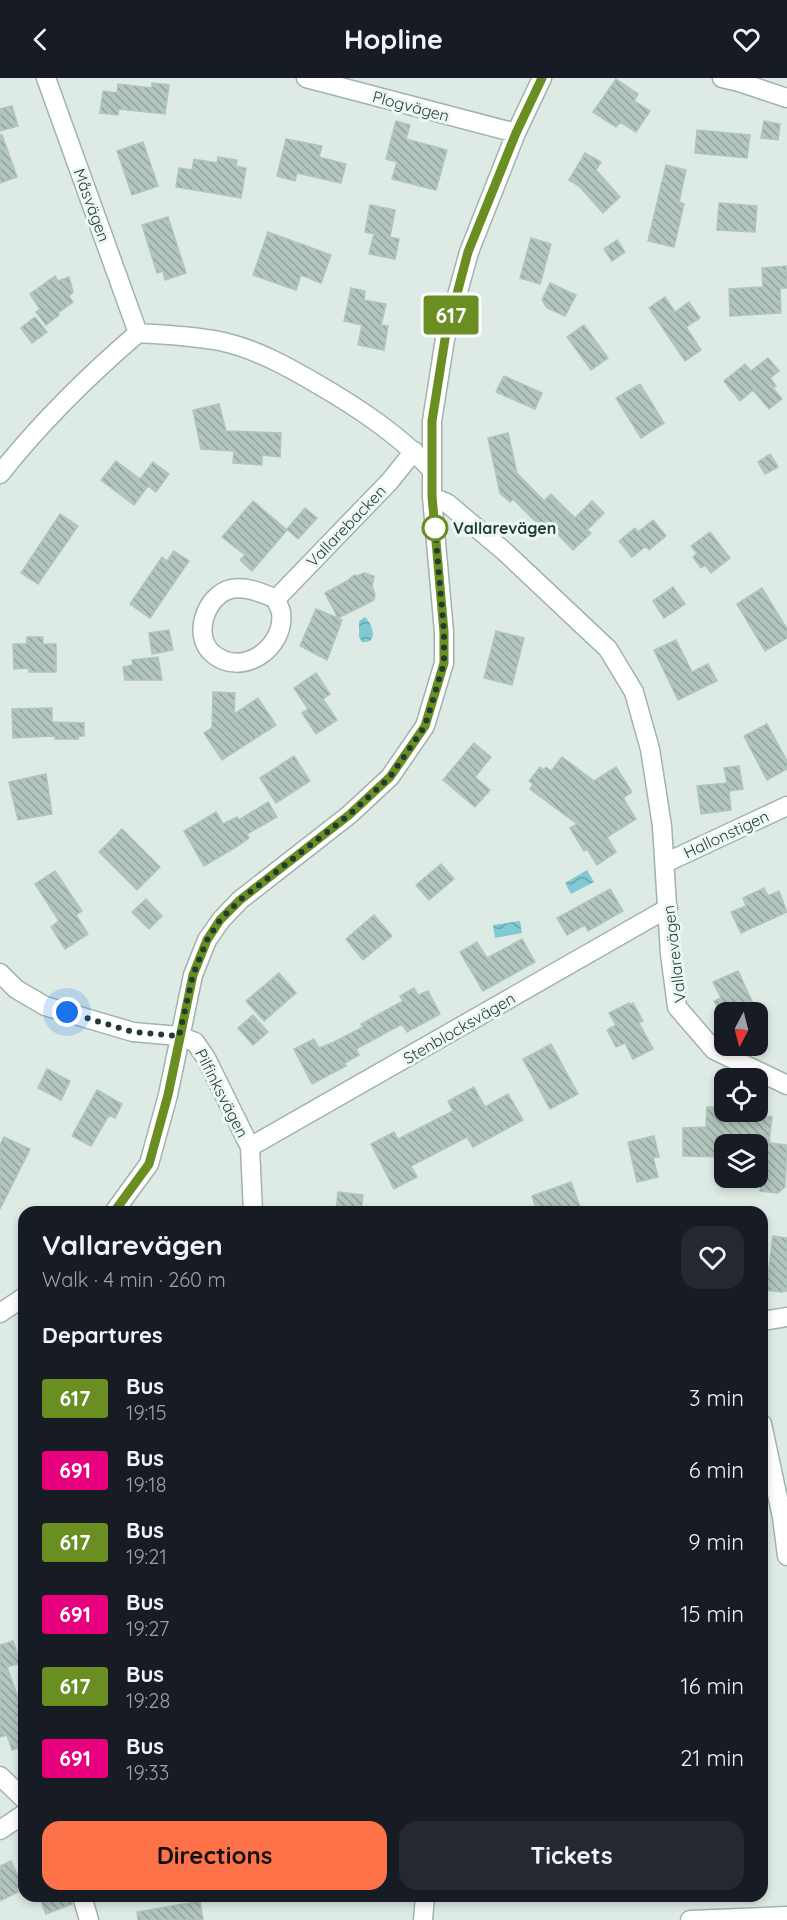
<!DOCTYPE html>
<html lang="en">
<head>
<meta charset="utf-8">
<style>
	:root { --surface:#171b24; --page:#242831; --text:#f1f3f6; --muted:#9ea1a6; --accent:#fe7249 }
	body { margin:0; font-family:Quicksand,sans-serif; background:var(--page); color:var(--text); height:100vh; display:flex; flex-direction:column; font-size:22px; white-space:nowrap }
	* { box-sizing:border-box; margin:0 }
	p { font-size:20px; color:var(--muted) }
	.icon { flex:none; width:33px; height:33px; fill:none; stroke:currentColor; stroke-width:2; stroke-linecap:round; stroke-linejoin:round }
	.map { position:relative; flex:1; overflow:hidden }
	.panel { position:absolute; left:18px; top:1128px; width:750px; height:696px; display:flex; flex-direction:column; background:var(--surface); border-radius:18px; box-shadow:0 3px 9px #0003 }
	.panel>* { flex:none }
	.badge { padding:0 12px; border-radius:4px; font-size:21px; line-height:39px }
	.needle { width:39px; rotate:187deg }
	.fabs { position:absolute; left:714px; top:924px; display:grid; gap:12px }
	.fabs a { display:grid; place-items:center; width:54px; height:54px; border-radius:12px; background:var(--surface); box-shadow:0 3px 9px #0003; font-size:30px }
	.you { position:absolute; width:30px; height:30px; margin:-15px; border:4px solid #fff; border-radius:50%; background:#1a73e8; box-shadow:0 0 0 9px #1a73e833 }
	.map>.badge { position:absolute; translate:-50% -50%; box-shadow:0 0 0 3px #fff }
	h2 { padding:0 24px; font-size:22px; line-height:54px }
	.round { display:grid; place-items:center; flex:none; width:63px; height:63px; border-radius:18px; background:var(--page) }
	.overview { display:flex; align-items:center; justify-content:space-between; height:102px; padding:0 24px }
	h1 { font-size:28px; font-weight:700; line-height:45px }
	.cta { display:flex; gap:12px; margin-top:auto; padding:12px 24px }
	.cta a { flex:1; height:69px; border-radius:18px; background:var(--accent); color:#111; font-size:24px; font-weight:700; line-height:69px; text-align:center }
	.cta a+a { background:var(--page); color:var(--text) }
	ul { padding:0; list-style:none }
	li { display:flex; align-items:center; gap:18px; height:72px; padding:0 24px }
	li div { flex:1 }
	li b { display:block; font-size:22px }
	li em { font-style:normal }
	li .badge { min-width:66px; font-weight:700; text-align:center }
	header { display:flex; justify-content:space-between; align-items:center; height:78px; padding:0 24px; background:var(--surface); font-size:27px; font-weight:700 }
	.map>svg:first-child { display:block }
</style>
</head>
<body>
<header><svg class="icon" aria-label="back" viewBox="0 0 24 24"><path d="M15 5l-7 7 7 7"/></svg>Hopline<svg class="icon" aria-label="heart" viewBox="0 0 24 24"><path d="M12 20l-8-8c-3-5 5-10 8-4 3-6 11-1 8 4z"/></svg></header>
<div class="map">
<svg width="787" height="1842" viewBox="0 0 787 1842">
	<defs>
		<pattern id="water-waves" width="16" height="10" patternUnits="userSpaceOnUse" patternTransform="scale(1.5)"><rect width="16" height="10" fill="#80cad6"/><path d="M0 5q4-4 8 0t8 0" fill="none" stroke="#68a5ae"/></pattern>
		<pattern id="building-back-hatch" width="6" height="6" patternUnits="userSpaceOnUse" patternTransform="scale(1.5)"><rect width="6" height="6" fill="#b3c6be"/><path d="M-1 5l2 2M0 0l6 6M5-1l2 2" fill="none" stroke="#91a29b"/></pattern>
	</defs>
	<rect width="100%" height="100%" fill="#deebe5"/>
	<!-- water -->
	<path fill="url(#water-waves)" d="M 365,539 C 373,546 379,566 362,564 L 359,559 L 359,543 Z
		M 587,792 L 594,804 L 571,816 L 565,805 Z
		M 520,843 L 522,855 L 495,860 L 493,847 Z"/>
	<!-- building -->
	<path fill="url(#building-back-hatch)" stroke="#b0c5bc" stroke-width="1.5" d="M 616,1 L 638,16 L 634,23 L 650,33 L 636,54 L 620,44 L 616,49 L 593,34 Z
		M 152,5 L 169,7 L 165,36 L 119,31 L 118,37 L 100,35 L 103,13 L 117,15 L 118,6 L 152,10 Z
		M 12,28 L 18,48 L 0,53 L 0,31 Z
		M 396,43 L 410,47 L 406,61 L 447,72 L 436,112 L 392,101 L 397,84 L 386,81 Z
		M 764,43 L 780,46 L 778,62 L 761,60 Z
		M 697,52 L 750,57 L 747,80 L 695,75 Z
		M 0,57 L 2,57 L 17,99 L 0,105 Z
		M 286,61 L 322,68 L 319,79 L 346,86 L 341,105 L 297,95 L 295,103 L 277,98 Z
		M 143,64 L 158,108 L 132,117 L 117,73 Z
		M 585,75 L 601,84 L 596,92 L 620,119 L 603,135 L 579,108 L 569,102 Z
		M 218,79 L 237,82 L 236,88 L 246,90 L 241,120 L 176,109 L 179,90 L 192,92 L 194,81 L 217,85 Z
		M 666,87 L 686,92 L 679,124 L 684,126 L 674,169 L 648,163 Z
		M 719,125 L 757,128 L 755,154 L 717,152 Z
		M 370,127 L 395,132 L 390,159 L 399,161 L 395,181 L 369,176 L 374,156 L 365,154 Z
		M 168,139 L 186,195 L 165,202 L 163,193 L 157,195 L 142,147 Z
		M 268,154 L 331,177 L 321,205 L 301,197 L 296,212 L 253,197 Z
		M 531,160 L 551,166 L 540,206 L 520,200 Z
		M 617,162 L 625,174 L 612,183 L 604,171 Z
		M 786,188 L 787,210 L 780,210 L 781,235 L 730,238 L 729,211 L 763,209 L 762,190 Z
		M 55,198 L 58,203 L 69,199 L 73,214 L 69,218 L 73,224 L 58,235 L 59,237 L 46,247 L 36,234 L 40,231 L 30,216 Z
		M 550,205 L 576,217 L 565,238 L 547,230 L 542,222 Z
		M 351,210 L 365,213 L 364,222 L 386,226 L 381,247 L 388,248 L 384,272 L 358,267 L 362,247 L 344,243 Z
		M 665,219 L 675,234 L 689,224 L 700,240 L 686,249 L 701,272 L 685,283 L 649,230 Z
		M 35,239 L 47,254 L 32,265 L 21,250 Z
		M 584,247 L 608,280 L 591,292 L 567,259 Z
		M 768,280 L 779,293 L 770,300 L 776,308 L 773,310 L 782,321 L 769,331 L 753,312 L 740,323 L 724,303 L 745,286 L 751,293 Z
		M 504,298 L 542,315 L 535,331 L 496,314 Z
		M 640,306 L 664,345 L 641,360 L 616,320 Z
		M 219,326 L 226,353 L 281,355 L 280,379 L 262,377 L 262,387 L 233,385 L 234,373 L 201,371 L 193,332 Z
		M 508,355 L 517,395 L 544,423 L 551,416 L 575,440 L 592,423 L 604,435 L 587,452 L 591,455 L 573,472 L 549,447 L 544,452 L 513,421 L 510,424 L 500,415 L 488,360 Z
		M 770,376 L 778,389 L 765,396 L 758,384 Z
		M 116,383 L 140,401 L 153,384 L 169,396 L 156,414 L 148,408 L 134,427 L 101,402 Z
		M 253,423 L 287,452 L 252,493 L 240,482 L 245,477 L 222,459 Z
		M 305,430 L 317,440 L 298,461 L 287,451 Z
		M 60,436 L 78,448 L 38,506 L 21,495 Z
		M 653,442 L 666,458 L 649,472 L 646,468 L 632,479 L 619,463 L 635,450 L 638,454 Z
		M 710,454 L 730,480 L 711,495 L 705,487 L 701,490 L 693,479 L 697,475 L 691,468 Z
		M 174,473 L 189,483 L 150,540 L 130,526 L 162,479 L 167,483 Z
		M 364,495 L 374,498 L 372,508 L 375,516 L 374,522 L 338,540 L 342,542 L 327,582 L 300,568 L 316,531 L 338,540 L 325,515 L 347,503 L 354,497 L 357,498 Z
		M 673,509 L 685,526 L 664,540 L 653,523 Z
		M 762,510 L 787,551 L 787,560 L 765,573 L 737,526 Z
		M 169,552 L 173,572 L 152,576 L 149,555 Z
		M 496,553 L 524,560 L 512,607 L 484,600 Z
		M 27,559 L 43,559 L 43,566 L 56,566 L 56,594 L 29,594 L 29,590 L 14,591 L 13,566 L 27,566 Z
		M 676,562 L 692,594 L 708,586 L 717,603 L 678,622 L 654,572 Z
		M 158,579 L 162,602 L 125,602 L 123,589 L 133,587 L 132,582 Z
		M 316,595 L 330,616 L 323,621 L 337,642 L 316,656 L 302,635 L 308,631 L 294,610 Z
		M 213,614 L 235,615 L 234,636 L 258,620 L 276,647 L 222,682 L 204,655 L 212,650 Z
		M 52,630 L 52,644 L 84,645 L 84,658 L 78,658 L 78,661 L 55,661 L 55,658 L 13,660 L 12,631 Z
		M 767,646 L 787,683 L 787,691 L 767,702 L 744,658 Z
		M 474,665 L 491,679 L 475,699 L 490,712 L 475,729 L 443,702 Z
		M 294,678 L 310,703 L 276,725 L 260,700 Z
		M 562,679 L 594,703 L 616,689 L 632,714 L 623,720 L 636,741 L 607,759 L 616,774 L 597,787 L 587,771 L 584,773 L 570,750 L 577,746 L 530,711 L 533,706 L 529,703 L 540,689 L 544,692 L 546,689 L 551,693 Z
		M 739,688 L 743,711 L 729,713 L 731,732 L 701,736 L 697,708 L 727,705 L 724,690 Z
		M 46,696 L 52,736 L 18,742 L 9,704 Z
		M 268,724 L 277,739 L 247,756 L 249,760 L 236,769 L 204,788 L 184,753 L 216,734 L 223,746 L 237,739 L 239,742 Z
		M 122,751 L 160,789 L 137,812 L 99,774 Z
		M 441,786 L 454,801 L 429,822 L 416,807 Z
		M 55,793 L 82,833 L 76,837 L 88,856 L 65,871 L 51,849 L 59,843 L 35,806 Z
		M 764,810 L 768,818 L 779,813 L 787,834 L 741,855 L 731,834 L 746,828 L 743,820 Z
		M 610,811 L 623,833 L 588,853 L 585,847 L 567,857 L 557,840 Z
		M 146,821 L 162,838 L 149,851 L 132,834 Z
		M 374,837 L 392,858 L 363,882 L 346,861 Z
		M 522,861 L 535,884 L 483,913 L 460,874 L 477,864 L 487,880 Z
		M 738,893 L 757,934 L 720,934 L 714,923 L 721,920 L 713,904 Z
		M 279,895 L 296,915 L 264,943 L 246,923 Z
		M 414,910 L 418,917 L 428,913 L 440,936 L 407,954 L 402,946 L 356,971 L 359,977 L 345,985 L 346,988 L 312,1006 L 294,971 L 314,961 L 319,970 L 334,964 L 363,949 L 361,946 L 403,923 L 400,918 Z
		M 629,925 L 629,927 L 633,925 L 643,943 L 639,945 L 653,971 L 633,981 L 625,965 L 616,969 L 607,952 L 616,947 L 609,935 Z
		M 253,937 L 268,954 L 253,967 L 238,950 Z
		M 551,966 L 578,1016 L 550,1031 L 523,981 Z
		M 47,991 L 70,1003 L 61,1022 L 38,1010 Z
		M 474,1009 L 485,1029 L 508,1016 L 523,1042 L 473,1069 L 467,1059 L 411,1088 L 417,1099 L 394,1111 L 371,1066 L 394,1054 L 398,1061 L 453,1033 L 448,1023 Z
		M 97,1012 L 122,1026 L 115,1040 L 109,1037 L 91,1068 L 72,1058 Z
		M 707,1029 L 724,1030 L 724,1034 L 772,1039 L 769,1065 L 787,1067 L 785,1109 L 778,1115 L 760,1113 L 764,1085 L 758,1084 L 759,1066 L 724,1066 L 724,1079 L 683,1078 L 683,1050 L 706,1049 Z
		M 654,1058 L 659,1079 L 653,1079 L 658,1099 L 637,1104 L 628,1064 Z
		M 4,1059 L 30,1071 L 0,1131 L 0,1067 Z
		M 571,1104 L 582,1134 L 537,1134 L 532,1118 Z
		M 338,1114 L 363,1117 L 361,1134 L 336,1134 Z
		M 773,1158 L 787,1160 L 787,1213 L 782,1214 L 762,1212 L 762,1196 L 768,1197 Z
		M 13,1563 L 20,1585 L 7,1589 L 24,1637 L 24,1668 L 12,1672 L 7,1657 L 0,1659 L 0,1567 Z
		M 11,1783 L 24,1811 L 0,1823 L 0,1788 Z
		M 39,1818 L 71,1818 L 72,1826 L 46,1836 Z
		M 200,1823 L 203,1842 L 138,1842 L 137,1834 Z"/>
	<g fill="none" stroke-linecap="round" stroke-linejoin="round">
		<defs>
			<path id="minor" d="M 46,0 L 138,255
				M 306,0 L 516,55
				M 722,0 L 739,4 L 787,20
				M 0,396 C 41,344 88,298 138,255 C 166,257 197,258 224,264 C 258,272 290,290 319,307 C 360,331 399,357 432,392
				M 432,419 L 447,425 L 504,473 L 608,571 L 634,614 L 650,671 L 662,748 L 670,876 L 677,929 L 714,972 L 787,1007
				M 276,521 C 277,525 280,530 281,534 C 286,570 241,601 212,575 C 192,557 206,517 231,511 C 247,508 262,515 276,521 L 390,403 L 414,373
				M 665,785 L 787,728
				M 0,895 L 16,911 L 45,928 L 133,954 L 179,958 L 195,964 L 206,980 L 250,1069 L 253,1134
				M 250,1069 L 668,830
				M 114,1134 L 149,1086 L 168,1017 L 193,897 L 207,862 L 221,842 L 240,822 L 349,737 L 390,699 L 425,648 L 444,585 L 444,554 L 432,419 L 432,343 L 445,261 L 469,174 L 516,55 L 542,0
				M 0,1235 L 24,1219
				M 762,1243 L 787,1239
				M 762,1346 L 782,1439 L 787,1478
				M 0,1698 L 24,1721
				M 0,1752 L 24,1736
				M 82,1818 L 89,1842
				M 423,1842 L 425,1818
				M 690,1842 L 787,1838"/>
		</defs>
		<!-- minor casing -->
		<use href="#minor" stroke="#a1b3ac" stroke-width="21"/>
		<!-- minor -->
		<use href="#minor" stroke="#fff" stroke-width="18"/>
	</g>
	<g fill="none" stroke-linecap="round" stroke-linejoin="round">
		<defs>
			<path id="line" d="M 114,1134 L 149,1086 L 168,1017 L 193,897 L 207,862 L 220,842 L 240,822 L 349,737 L 390,699 L 425,648 L 444,585 L 444,554 L 432,418 L 432,343 L 445,261 L 468,174 L 516,55 L 542,0"/>
		</defs>
		<!-- line casing -->
		<use href="#line" stroke="#fff" stroke-width="14"/>
		<!-- line -->
		<use href="#line" stroke="#6b8e23" stroke-width="9"/>
		<!-- walk -->
		<path stroke="#1e3c33" stroke-width="6" stroke-dasharray="0 10.8" d="M 67,934 L 133,954 L 179,958 L 193,897 L 207,862 L 220,842 L 240,822 L 349,737 L 390,699 L 425,648 L 444,585 L 444,554 L 435,450"/>
	</g>
	<!-- markers -->
	<circle fill="#fff" stroke="#6b8e23" stroke-width="3" cx="435" cy="450" r="12"/>
	<g text-anchor="middle" dominant-baseline="central" stroke-width="6" stroke-linejoin="round" paint-order="stroke">
		<!-- street labels -->
		<g font-size="16" fill="#1e3c33" stroke="#eef7f3">
			<text transform="translate(411 28) rotate(15)">Plogvägen</text>
			<text transform="translate(92 127) rotate(70)">Måsvägen</text>
			<text transform="translate(346 448) rotate(-46)">Vallarebacken</text>
			<text transform="translate(726 756) rotate(-25)">Hallonstigen</text>
			<text transform="translate(674 876) rotate(-97)">Vallarevägen</text>
			<text transform="translate(459 950) rotate(-30)">Stenblocksvägen</text>
			<text transform="translate(222 1015) rotate(63)">Pilfinksvägen</text>
		</g>
		<!-- stop labels -->
		<g font-size="16" font-weight="bold" fill="#1e3c33" stroke="#eef7f3" text-anchor="start">
			<text x="453" y="450">Vallarevägen</text>
		</g>
	</g>
</svg>
<div class="fabs">
<a><svg class="needle" viewBox="-14 -14 28 28"><path d="M0-13l5 13h-10z" fill="#e53935"/><path d="M0 13l5-13h-10z" fill="#9ea1a6"/></svg></a>
<a><svg class="icon" aria-label="locate" viewBox="0 0 24 24"><circle cx="12" cy="12" r="6"/><path d="M12 2v4M12 18v4M2 12h4M18 12h4"/></svg></a>
<a><svg class="icon" aria-label="layers" viewBox="0 0 24 24"><path d="M12 4l9 5-9 5-9-5zM3 14l9 5 9-5"/></svg></a>
</div>
<div class="you" style="left:67px;top:934px"></div>
<b class="badge" style="left:451px;top:237px;background:#6b8e23;color:#fff">617</b>
<section class="panel">
<div class="overview"><div><h1>Vallarevägen</h1><p>Walk · 4 min · 260 m</p></div><a class="round"><svg class="icon" aria-label="heart" viewBox="0 0 24 24"><path d="M12 20l-8-8c-3-5 5-10 8-4 3-6 11-1 8 4z"/></svg></a></div>
<h2>Departures</h2>
<ul>
<li><span class="badge" style="background:#6b8e23;color:#fff">617</span><div><b>Bus</b><p>19:15</p></div><em>3 min</em></li>
<li><span class="badge" style="background:#e6007e;color:#fff">691</span><div><b>Bus</b><p>19:18</p></div><em>6 min</em></li>
<li><span class="badge" style="background:#6b8e23;color:#fff">617</span><div><b>Bus</b><p>19:21</p></div><em>9 min</em></li>
<li><span class="badge" style="background:#e6007e;color:#fff">691</span><div><b>Bus</b><p>19:27</p></div><em>15 min</em></li>
<li><span class="badge" style="background:#6b8e23;color:#fff">617</span><div><b>Bus</b><p>19:28</p></div><em>16 min</em></li>
<li><span class="badge" style="background:#e6007e;color:#fff">691</span><div><b>Bus</b><p>19:33</p></div><em>21 min</em></li>
</ul>
<div class="cta"><a>Directions</a><a>Tickets</a></div>
</section>
</div>
</body>
</html>
